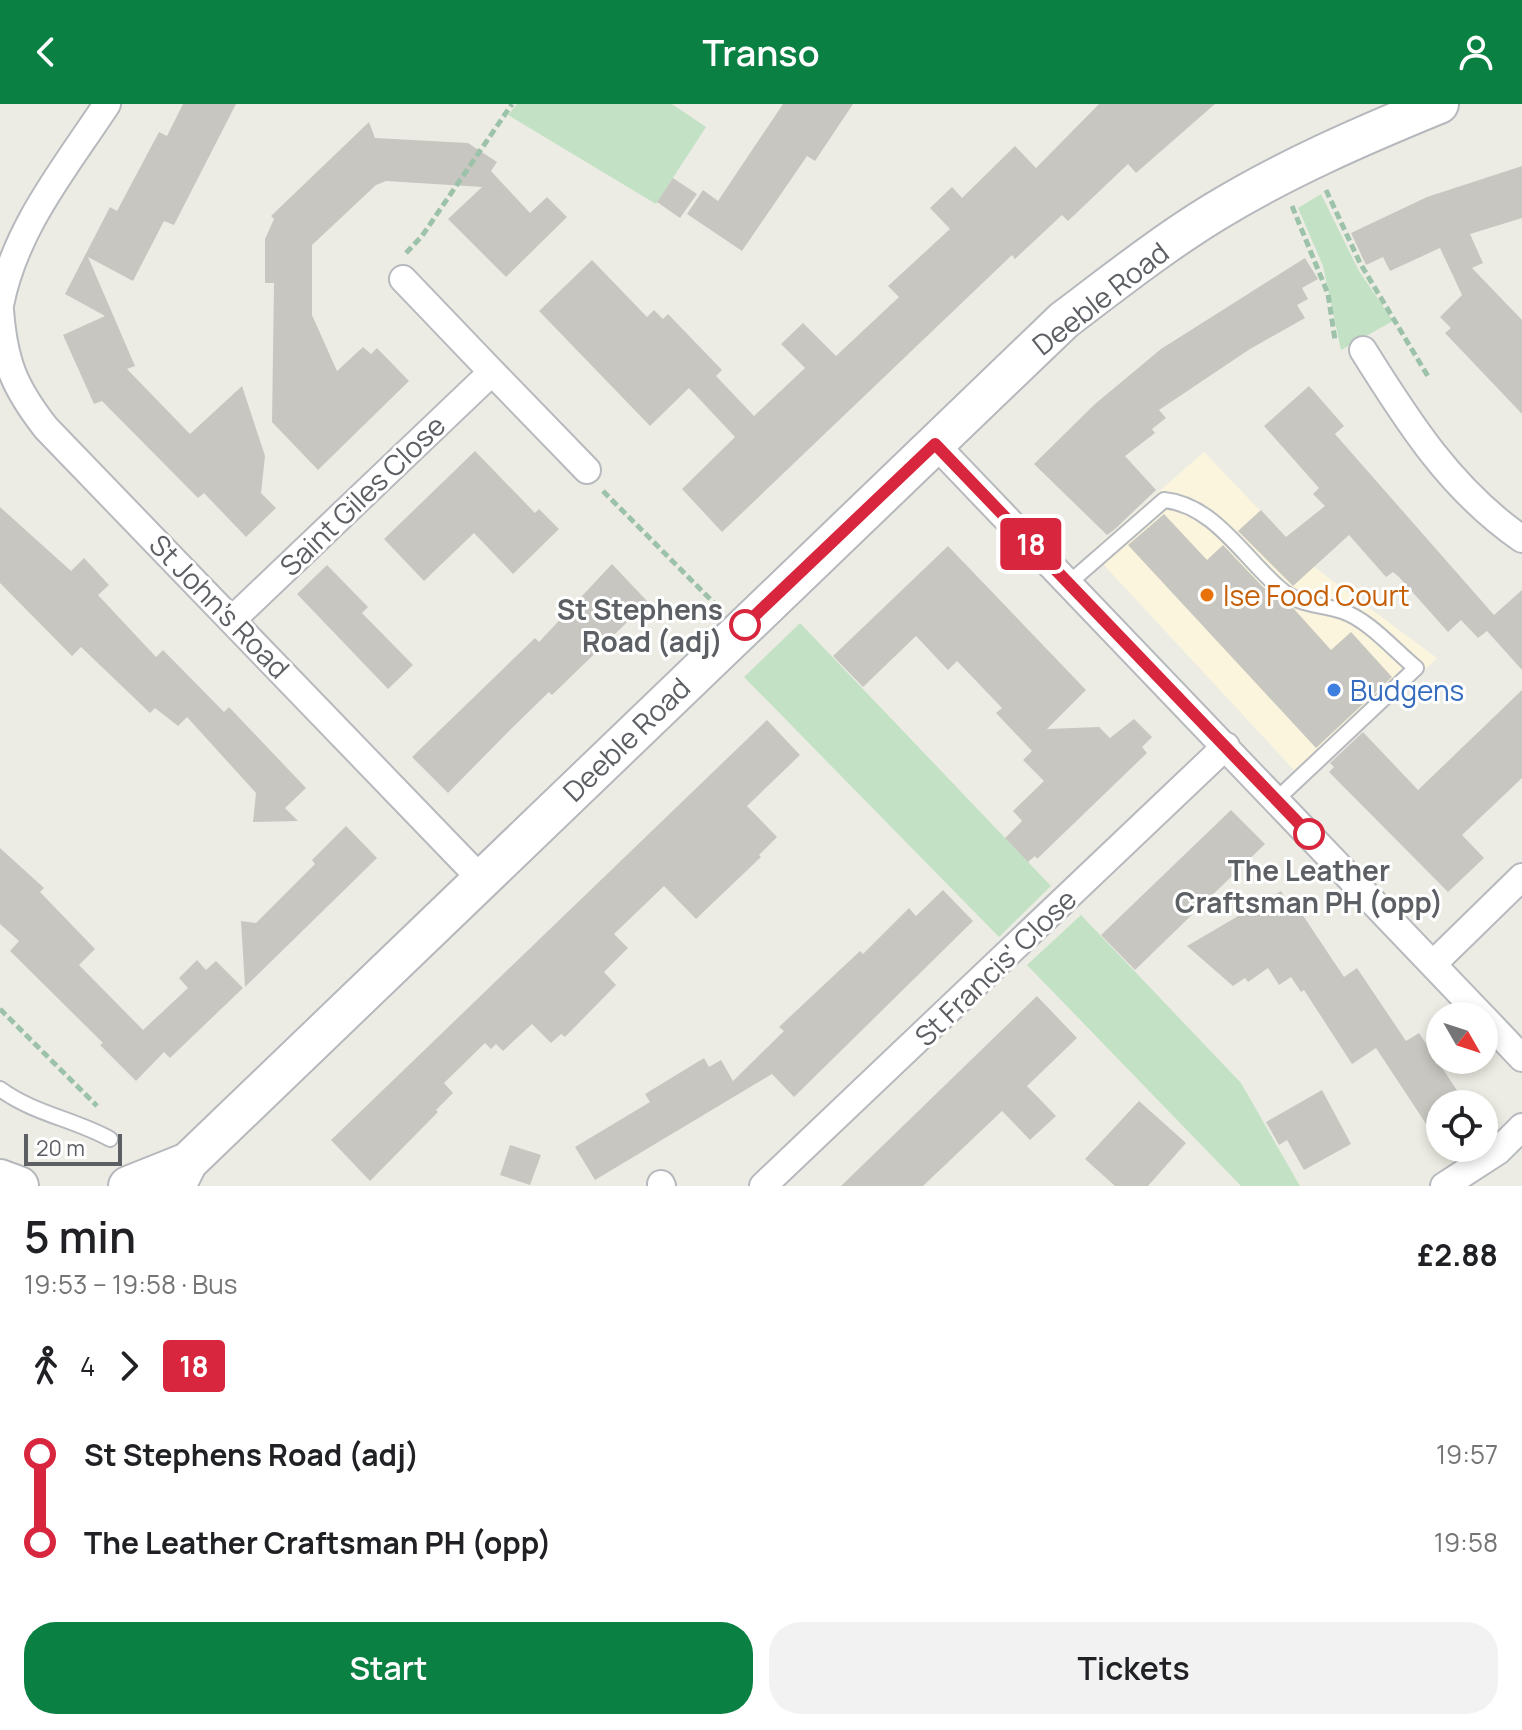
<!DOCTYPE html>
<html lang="en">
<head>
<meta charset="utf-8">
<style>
	:root { --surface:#fff; --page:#f2f2f2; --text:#202124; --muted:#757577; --accent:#0b8043 }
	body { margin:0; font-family:Manrope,sans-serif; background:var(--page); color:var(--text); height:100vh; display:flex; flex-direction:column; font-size:30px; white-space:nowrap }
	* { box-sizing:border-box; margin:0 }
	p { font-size:26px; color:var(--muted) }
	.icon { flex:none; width:44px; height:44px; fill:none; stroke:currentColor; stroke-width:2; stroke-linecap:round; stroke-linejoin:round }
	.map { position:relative; height:1082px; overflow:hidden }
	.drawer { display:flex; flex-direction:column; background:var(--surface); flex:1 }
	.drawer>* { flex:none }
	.badge { padding:0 16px; border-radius:6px; font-size:28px; line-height:52px }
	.needle { width:52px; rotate:129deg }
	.fabs { position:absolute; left:1426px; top:898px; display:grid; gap:16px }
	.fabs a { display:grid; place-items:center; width:72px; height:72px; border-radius:50%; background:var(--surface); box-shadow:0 4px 12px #0003; font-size:40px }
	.scale { position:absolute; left:24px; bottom:20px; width:98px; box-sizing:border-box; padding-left:8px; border:4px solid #5c5f63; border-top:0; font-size:22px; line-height:28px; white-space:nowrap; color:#5c5f63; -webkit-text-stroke:6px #fff; paint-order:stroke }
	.map>.badge { position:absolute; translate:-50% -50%; box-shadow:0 0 0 4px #fff }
	.legs { display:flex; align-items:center; gap:12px; height:88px; padding:0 24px; font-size:26px }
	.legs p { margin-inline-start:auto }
	.head { display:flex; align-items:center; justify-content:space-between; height:136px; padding:0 24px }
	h1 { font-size:44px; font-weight:600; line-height:60px }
	.action { display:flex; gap:16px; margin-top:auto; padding:16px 24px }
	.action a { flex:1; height:92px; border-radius:32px; background:var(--accent); color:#fff; font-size:32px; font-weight:600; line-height:92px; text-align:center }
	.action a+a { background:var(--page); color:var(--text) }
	ul { padding:0 24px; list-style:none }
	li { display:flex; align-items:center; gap:28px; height:88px; font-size:30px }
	li i { display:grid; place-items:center; width:12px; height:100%; margin:0 10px; background:currentColor }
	li i::after { content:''; width:20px; height:20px; margin:-10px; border:6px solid; border-radius:50%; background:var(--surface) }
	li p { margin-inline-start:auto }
	li:first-child i { background:linear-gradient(#0000 50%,currentColor 0) }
	li:last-child i { background:linear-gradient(currentColor 50%,#0000 0) }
	header { display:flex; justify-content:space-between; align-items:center; height:104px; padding:0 24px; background:var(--accent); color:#fff; font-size:36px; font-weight:600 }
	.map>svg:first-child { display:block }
</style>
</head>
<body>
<header><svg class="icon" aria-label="back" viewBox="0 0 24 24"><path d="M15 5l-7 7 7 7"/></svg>Transo<svg class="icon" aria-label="person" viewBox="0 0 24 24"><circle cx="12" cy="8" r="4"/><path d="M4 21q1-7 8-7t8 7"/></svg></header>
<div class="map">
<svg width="1522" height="1082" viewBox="0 0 1522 1082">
	<rect width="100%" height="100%" fill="#edece4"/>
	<!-- commercial -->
	<path fill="#faf5dc" d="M 1204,348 L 1314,463 L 1437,554 L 1306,679 L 1091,447 Z"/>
	<!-- green -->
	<path fill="#c3e2c5" d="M 517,0 L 672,0 L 706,23 L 656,100 L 508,11 Z
		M 1321,90 L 1359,167 L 1393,217 L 1341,246 L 1323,162 L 1298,104 Z
		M 800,519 L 1051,782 L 999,833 L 744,573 Z
		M 1081,811 L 1241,979 L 1300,1082 L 1241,1082 L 1027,861 Z"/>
	<!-- building -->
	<path fill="#c8c6c1" d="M 183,0 L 236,0 L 174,121 L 164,117 L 133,177 L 88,153 L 135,262 L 127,265 L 190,330 L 242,282 L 265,352 L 261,389 L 276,404 L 246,433 L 204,389 L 198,394 L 102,297 L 94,300 L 63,231 L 105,212 L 65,190 L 110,103 L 117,107 L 159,28 L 167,32 Z
		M 783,0 L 853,0 L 815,57 L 807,52 L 742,147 L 687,110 L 703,86 L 718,97 Z
		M 1099,0 L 1215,0 L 1136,69 L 1128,60 L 1068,117 L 1062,111 L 1015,155 L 1012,151 L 722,428 L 682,385 L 735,333 L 689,284 L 650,322 L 539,207 L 592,156 L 647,213 L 654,206 L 663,215 L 668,210 L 722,266 L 716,272 L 754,312 L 805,264 L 781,240 L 803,219 L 836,252 L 899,193 L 888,182 L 950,125 L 930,104 L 952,83 L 962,94 L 1015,42 L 1036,64 Z
		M 369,18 L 375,34 L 468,39 L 497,58 L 491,67 L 530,109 L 547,93 L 567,113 L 506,173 L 448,115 L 482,83 L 386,77 L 376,81 L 312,141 L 312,211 L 337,267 L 363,243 L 371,250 L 377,244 L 409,277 L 318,366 L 272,318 L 274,179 L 265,179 L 265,135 L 274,115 L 271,112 Z
		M 1522,62 L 1522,114 L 1470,130 L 1483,159 L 1472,164 L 1522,216 L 1522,310 L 1445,229 L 1451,224 L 1440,213 L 1462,191 L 1440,144 L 1390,167 L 1383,153 L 1366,161 L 1351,129 L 1427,93 Z
		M 673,74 L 697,90 L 680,114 L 657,98 Z
		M 1305,154 L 1318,175 L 1302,184 L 1308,195 L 1297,201 L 1305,214 L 1250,245 L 1159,306 L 1166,314 L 1152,325 L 1155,329 L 1125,352 L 1156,386 L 1114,426 L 1107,431 L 1034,360 L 1095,300 L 1161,245 Z
		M 1309,282 L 1344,322 L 1335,330 L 1494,511 L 1522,486 L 1522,566 L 1487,527 L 1478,534 L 1461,516 L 1448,528 L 1399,473 L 1393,468 L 1386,473 L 1349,431 L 1293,482 L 1238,427 L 1261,406 L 1286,433 L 1325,402 L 1313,390 L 1319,384 L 1264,322 Z
		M 475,347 L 535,409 L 539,405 L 559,425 L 513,470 L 474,429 L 424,477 L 384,435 Z
		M 0,403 L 71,467 L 84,454 L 109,481 L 98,491 L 156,553 L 163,546 L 224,608 L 229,603 L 306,684 L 285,704 L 298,717 L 253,718 L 256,689 L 187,613 L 178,622 L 155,604 L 150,609 L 81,543 L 72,552 L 0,479 Z
		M 1164,410 L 1207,456 L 1223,441 L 1263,483 L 1294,505 L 1331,546 L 1351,528 L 1392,573 L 1316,644 L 1128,441 Z
		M 948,442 L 1086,586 L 1047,625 L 1099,623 L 1110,634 L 1134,615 L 1152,633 L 1142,643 L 1147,649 L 1037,755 L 1035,752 L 1028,758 L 1005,734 L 1022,717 L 1013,707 L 1044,677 L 1023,656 L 1032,647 L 996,609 L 1002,604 L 957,557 L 948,566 L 916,532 L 863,583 L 833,552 Z
		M 612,460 L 648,498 L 552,591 L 549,588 L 512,624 L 448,689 L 412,653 L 535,534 L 539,538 Z
		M 327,461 L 368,503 L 362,509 L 413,561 L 388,585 L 297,490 Z
		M 1522,586 L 1522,674 L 1462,731 L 1484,754 L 1448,788 L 1329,668 L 1334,663 L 1330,659 L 1363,628 L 1418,686 Z
		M 767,616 L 800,651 L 747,702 L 777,733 L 759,751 L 761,753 L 696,815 L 664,782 L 614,830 L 628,844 L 604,868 L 616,881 L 565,933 L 561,930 L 551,939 L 532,920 L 503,947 L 496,940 L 491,945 L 485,939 L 444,979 L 453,989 L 436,1006 L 438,1008 L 370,1077 L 331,1036 Z
		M 1231,706 L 1265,740 L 1135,866 L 1101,831 Z
		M 346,722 L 377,754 L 245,883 L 241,817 L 256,819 L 315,760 L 312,756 Z
		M 0,744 L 44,784 L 40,788 L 95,845 L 79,861 L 143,926 L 188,884 L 179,874 L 197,856 L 206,866 L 216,857 L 243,884 L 170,954 L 164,948 L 136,977 L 100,941 L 103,939 L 10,847 L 19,837 L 0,820 Z
		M 943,786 L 973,817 L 794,993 L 772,970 L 595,1076 L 575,1043 L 650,998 L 645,990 L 704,954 L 709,963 L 721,956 L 733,977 L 784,927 L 779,923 L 860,847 L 863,850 L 909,804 L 916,812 Z
		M 1281,787 L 1291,804 L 1296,801 L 1344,873 L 1357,864 L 1406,937 L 1419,929 L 1466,1000 L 1440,1000 L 1440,1041 L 1376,944 L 1352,960 L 1304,886 L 1301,888 L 1291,873 L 1279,881 L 1268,864 L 1248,878 L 1245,874 L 1233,882 L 1187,842 Z
		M 1037,892 L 1077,934 L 1027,982 L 1056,1012 L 1030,1036 L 1002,1007 L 923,1082 L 841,1082 Z
		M 1322,986 L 1351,1040 L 1304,1066 L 1287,1036 L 1279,1041 L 1266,1018 Z
		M 1139,997 L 1186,1039 L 1148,1082 L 1115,1082 L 1085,1055 Z
		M 510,1041 L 541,1051 L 530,1081 L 500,1071 Z"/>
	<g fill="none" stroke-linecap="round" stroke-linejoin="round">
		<defs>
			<path id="lane" d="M 1069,479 L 1164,396 C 1216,401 1246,458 1284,488 C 1302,502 1322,500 1342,507 C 1369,516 1394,546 1416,564 L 1276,696
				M 0,985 C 34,1010 74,1015 110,1035"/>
			<path id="street" d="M 403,175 L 492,268
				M 0,201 C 15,124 65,64 107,0
				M 0,206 C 4,258 14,283 46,324 L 481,775
				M 1363,246 C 1408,318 1451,386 1522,435
				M 935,340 L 1482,912
				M 233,515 L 492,268 L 587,366
				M 1433,860 L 1522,773
				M 1484,914 L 1522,954
				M 661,1080 L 662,1082
				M 763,1082 L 1226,642
				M 1444,1082 L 1498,1047 L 1522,1023"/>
			<path id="secondary" d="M 0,1075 L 19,1082
				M 128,1082 L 188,1058
				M 176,1082 L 188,1058 L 1064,216 C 1113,179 1161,141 1213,109 C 1285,65 1361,32 1439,0"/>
		</defs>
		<!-- lane casing -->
		<use href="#lane" stroke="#b6b9bd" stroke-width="18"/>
		<!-- street casing -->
		<use href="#street" stroke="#b6b9bd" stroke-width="30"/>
		<!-- secondary casing -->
		<use href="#secondary" stroke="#b5b8bc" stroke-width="42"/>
		<!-- path -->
		<path stroke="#9dc2aa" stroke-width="5" stroke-dasharray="8 4" stroke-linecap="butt" d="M 1326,86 L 1360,159 L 1429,274
			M 1292,102 L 1328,190 L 1335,236
			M 406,149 L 422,132 L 512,0
			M 603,387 L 717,502
			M 0,905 L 97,1002"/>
		<!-- lane -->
		<use href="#lane" stroke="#fff" stroke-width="14"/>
		<!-- street -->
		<use href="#street" stroke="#fff" stroke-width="26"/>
		<!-- secondary -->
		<use href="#secondary" stroke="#fff" stroke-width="38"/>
	</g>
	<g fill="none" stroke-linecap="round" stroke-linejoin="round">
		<defs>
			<path id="line-1" d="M 745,521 L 935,340 L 1309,730"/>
		</defs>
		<!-- line-1 casing -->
		<use href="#line-1" stroke="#fff" stroke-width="18"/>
		<!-- line-1 -->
		<use href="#line-1" stroke="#d7263d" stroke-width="12"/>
	</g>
	<!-- markers -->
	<circle fill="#e8710a" stroke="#fff" stroke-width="3" cx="1207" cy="491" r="8"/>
	<g fill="#fff" stroke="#d7263d" stroke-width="4">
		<circle cx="745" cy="521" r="14"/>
		<circle cx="1309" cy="730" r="14"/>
	</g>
	<circle fill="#3f7fe0" stroke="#fff" stroke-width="3" cx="1334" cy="586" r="8"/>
	<g text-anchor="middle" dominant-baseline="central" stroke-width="6" stroke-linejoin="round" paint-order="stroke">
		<!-- street labels -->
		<g font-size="28" fill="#5c5f63" stroke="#fff">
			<text transform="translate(1100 194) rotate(-38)">Deeble Road</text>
			<text transform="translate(362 391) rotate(-44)">Saint Giles Close</text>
			<text transform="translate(220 502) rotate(46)">St John's Road</text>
			<text transform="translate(626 635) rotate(-44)">Deeble Road</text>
			<text transform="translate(995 863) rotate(-44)">St Francis' Close</text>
		</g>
		<!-- food labels -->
		<g font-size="28" fill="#c56008" stroke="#fff" text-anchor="start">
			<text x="1223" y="491">Ise Food Court</text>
		</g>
		<!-- stop labels -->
		<g font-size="28" font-weight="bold" fill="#5c5f63" stroke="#fff" text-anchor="end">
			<text x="723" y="505">St Stephens<tspan x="723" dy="32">Road (adj)</tspan></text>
			<text x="1309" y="766" text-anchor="middle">The Leather<tspan x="1309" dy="32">Craftsman PH (opp)</tspan></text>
		</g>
		<!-- shop labels -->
		<g font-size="28" fill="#366cbe" stroke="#fff" text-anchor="start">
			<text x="1350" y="586">Budgens</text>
		</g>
	</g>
</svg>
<div class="fabs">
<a><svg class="needle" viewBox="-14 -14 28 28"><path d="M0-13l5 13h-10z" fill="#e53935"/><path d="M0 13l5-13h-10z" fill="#757577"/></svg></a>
<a><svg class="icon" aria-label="locate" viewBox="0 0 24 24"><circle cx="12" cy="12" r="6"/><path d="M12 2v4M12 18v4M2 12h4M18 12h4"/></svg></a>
</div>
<div class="scale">20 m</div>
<b class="badge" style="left:1031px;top:440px;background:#d7263d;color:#fff">18</b>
</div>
<section class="drawer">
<div class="head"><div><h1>5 min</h1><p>19:53 – 19:58 · Bus</p></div><b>£2.88</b></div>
<div class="legs"><svg class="icon" aria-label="walk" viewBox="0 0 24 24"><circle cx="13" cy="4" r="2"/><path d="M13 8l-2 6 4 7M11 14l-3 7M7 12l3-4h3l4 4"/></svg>4<svg class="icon" aria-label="forward" viewBox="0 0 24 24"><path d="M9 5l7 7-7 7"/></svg><b class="badge" style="background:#d7263d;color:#fff">18</b></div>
<ul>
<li><i style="color:#d7263d"></i><b>St Stephens Road (adj)</b><p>19:57</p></li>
<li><i style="color:#d7263d"></i><b>The Leather Craftsman PH (opp)</b><p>19:58</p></li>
</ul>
<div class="action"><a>Start</a><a>Tickets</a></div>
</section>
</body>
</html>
